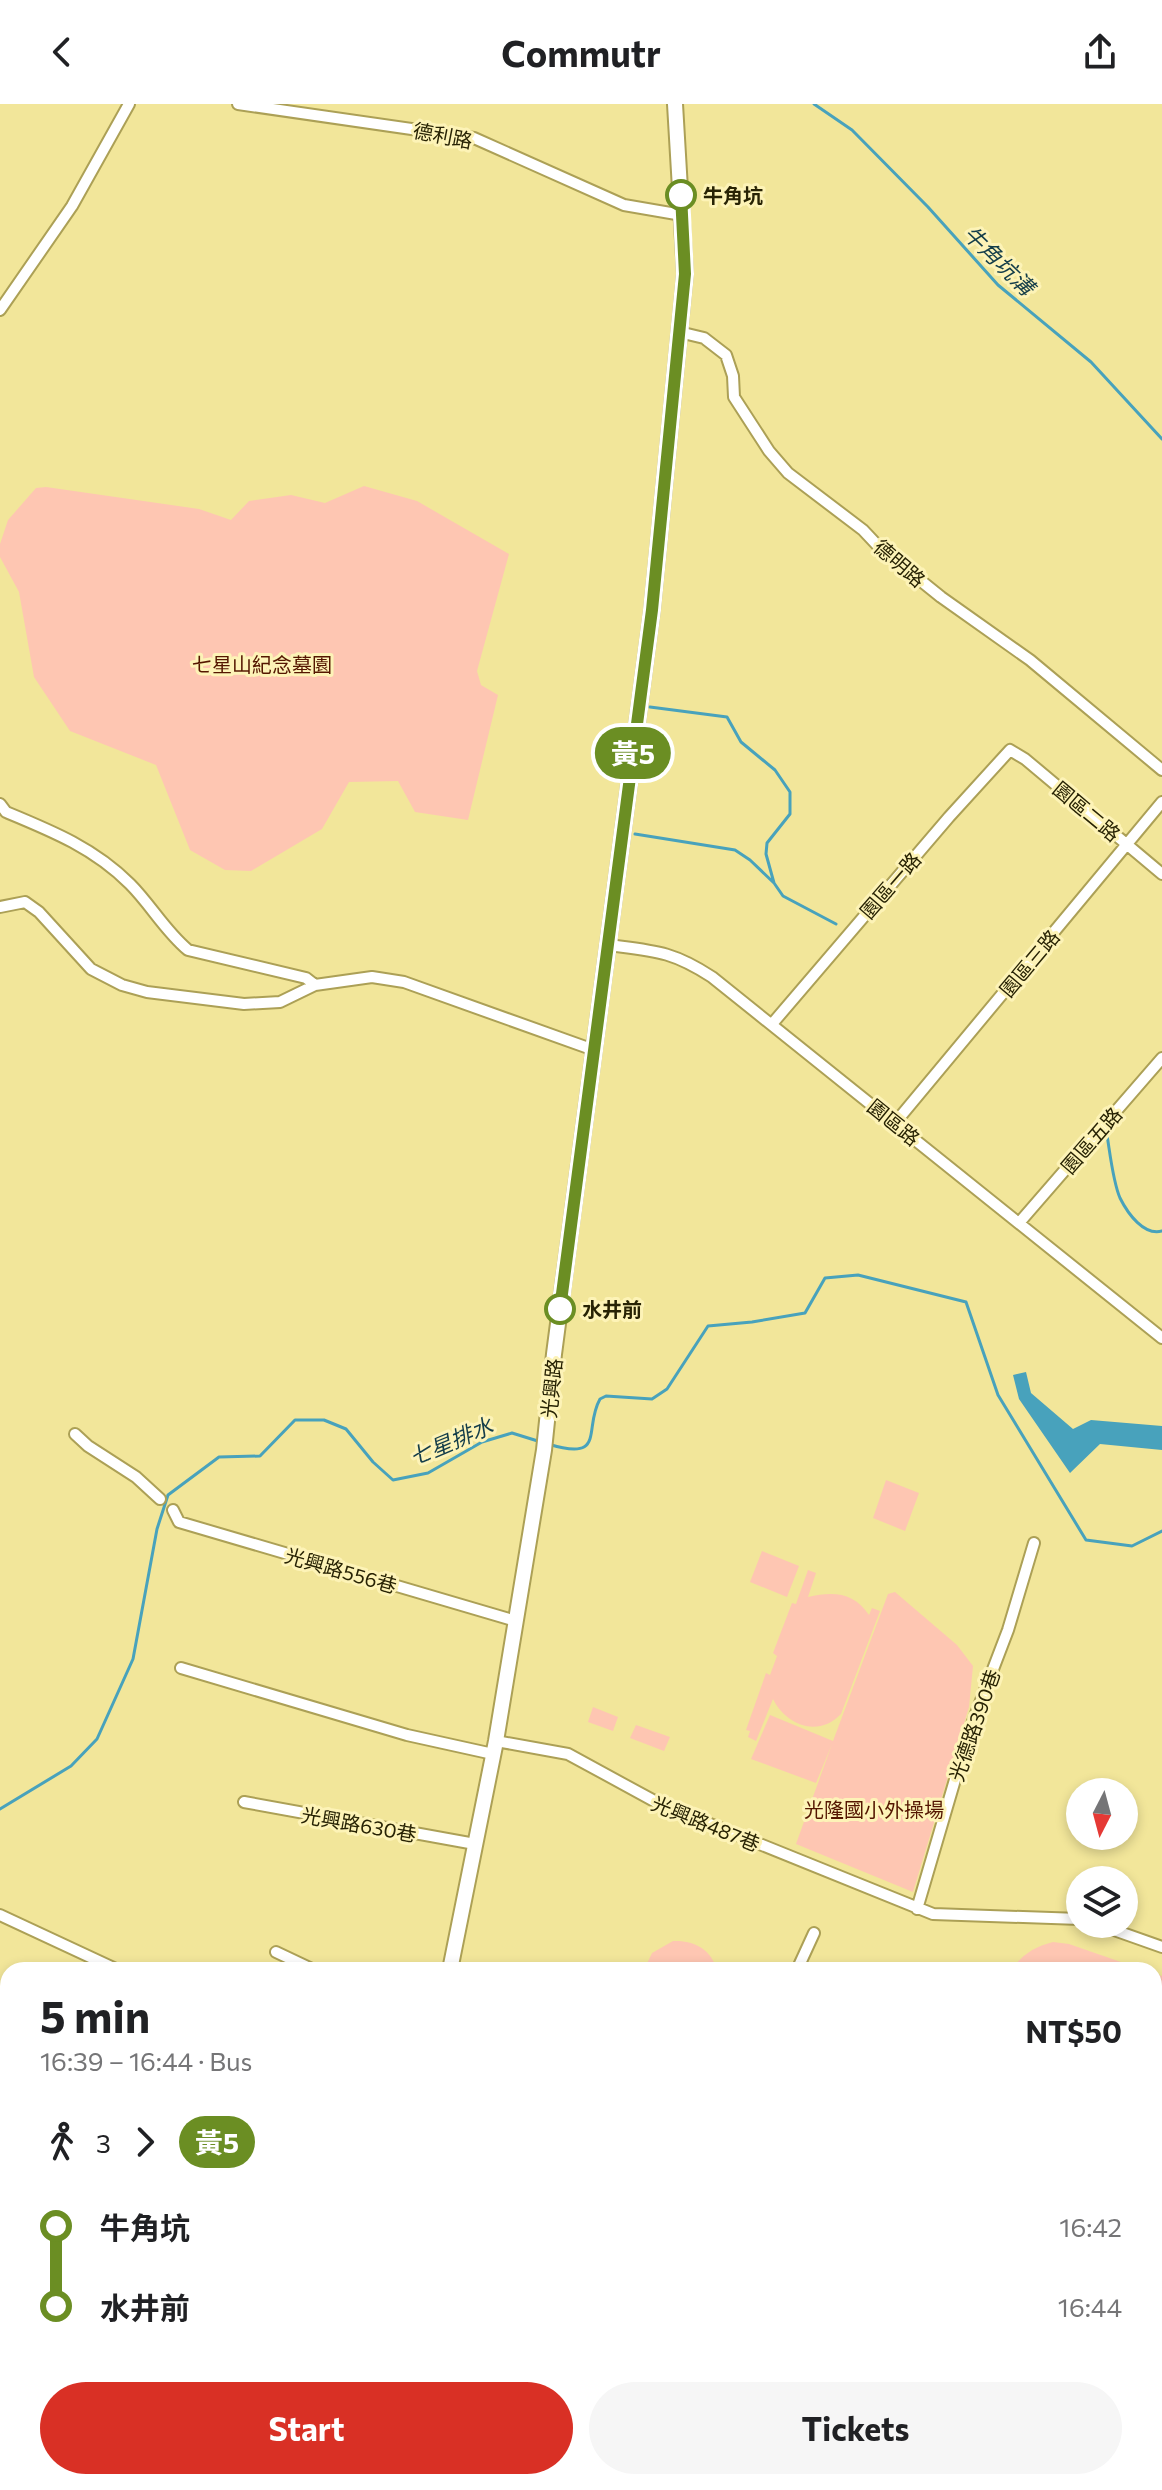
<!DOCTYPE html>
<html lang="en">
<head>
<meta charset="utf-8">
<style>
	:root { --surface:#fff; --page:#f6f6f6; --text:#202124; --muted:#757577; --accent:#d93025 }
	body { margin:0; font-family:Commissioner,"Noto Sans TC",sans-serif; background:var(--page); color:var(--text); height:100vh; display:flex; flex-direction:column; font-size:30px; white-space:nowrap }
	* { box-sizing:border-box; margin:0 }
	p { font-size:26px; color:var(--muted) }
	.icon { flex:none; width:44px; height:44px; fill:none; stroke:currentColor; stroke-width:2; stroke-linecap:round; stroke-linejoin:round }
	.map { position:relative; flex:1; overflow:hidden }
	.sheet { position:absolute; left:0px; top:1858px; width:1162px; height:528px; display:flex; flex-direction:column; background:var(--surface); border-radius:24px 24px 0 0; box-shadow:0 4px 12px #0003 }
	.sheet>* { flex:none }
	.badge { padding:0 16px; border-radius:26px; font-size:28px; line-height:52px }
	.needle { width:52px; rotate:186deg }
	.fabs { position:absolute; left:1066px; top:1674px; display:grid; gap:16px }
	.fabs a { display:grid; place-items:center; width:72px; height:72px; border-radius:50%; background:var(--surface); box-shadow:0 4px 12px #0003; font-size:40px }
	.map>.badge { position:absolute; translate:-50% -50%; box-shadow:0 0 0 4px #fff }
	.legs { display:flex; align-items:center; gap:12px; height:88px; padding:0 40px; font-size:26px }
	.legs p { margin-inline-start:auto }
	.summary { display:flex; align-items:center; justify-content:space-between; height:136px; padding:0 40px }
	h1 { font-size:44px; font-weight:700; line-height:60px }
	.button { display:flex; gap:16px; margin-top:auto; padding:16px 40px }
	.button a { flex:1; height:92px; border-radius:48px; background:var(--accent); color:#fff; font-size:32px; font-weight:700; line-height:92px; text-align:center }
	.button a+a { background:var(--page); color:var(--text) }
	ul { padding:0 40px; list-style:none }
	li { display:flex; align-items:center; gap:28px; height:80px; font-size:30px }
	li i { display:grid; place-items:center; width:12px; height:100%; margin:0 10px; background:currentColor }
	li i::after { content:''; width:20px; height:20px; margin:-10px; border:6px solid; border-radius:50%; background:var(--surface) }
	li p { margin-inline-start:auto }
	li:first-child i { background:linear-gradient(#0000 50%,currentColor 0) }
	li:last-child i { background:linear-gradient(currentColor 50%,#0000 0) }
	header { display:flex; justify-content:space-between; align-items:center; height:104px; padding:0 40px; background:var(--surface); font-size:36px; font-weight:700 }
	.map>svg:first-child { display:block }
</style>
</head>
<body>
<header><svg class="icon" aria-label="back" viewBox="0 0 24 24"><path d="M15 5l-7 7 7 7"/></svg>Commutr<svg class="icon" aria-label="share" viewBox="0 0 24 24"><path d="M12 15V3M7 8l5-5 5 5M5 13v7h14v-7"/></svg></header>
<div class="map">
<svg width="1162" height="2386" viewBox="0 0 1162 2386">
	<rect width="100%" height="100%" fill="#f2e69a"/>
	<!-- green -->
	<path fill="#fec6b2" d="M 364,382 L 417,397 L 509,450 L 477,567 L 481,581 L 498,591 L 468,716 L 415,708 L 398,677 L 349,678 L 322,725 L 251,767 L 225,766 L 190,746 L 156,661 L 70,627 L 34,573 L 19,488 L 0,453 L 0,440 L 8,416 L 36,384 L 46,383 L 199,405 L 231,416 L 249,397 L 291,391 L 325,399 Z
		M 886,1376 L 919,1389 L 905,1427 L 873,1414 Z
		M 762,1447 L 799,1462 L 787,1493 L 750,1478 Z
		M 808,1466 L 816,1469 L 808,1493 C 833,1487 854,1488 869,1511 L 872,1504 L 880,1507 L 841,1610 C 818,1634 786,1621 773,1595 L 756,1637 L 748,1633 L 750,1627 L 746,1626 L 766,1569 L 770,1571 L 777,1552 L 773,1549 L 792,1499 L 796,1500 Z
		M 895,1488 L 957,1541 L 973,1562 L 969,1603 L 913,1788 L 796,1740 L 832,1640 L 816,1679 L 751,1655 L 770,1611 L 833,1637 L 888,1490 Z
		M 593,1603 L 618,1613 L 613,1627 L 588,1618 Z
		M 636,1621 L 670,1633 L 664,1647 L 630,1634 Z
		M 673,1837 C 694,1836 711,1845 717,1866 L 644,1866 L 652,1849 Z
		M 1053,1838 L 1069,1840 L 1144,1866 L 1011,1866 C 1023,1850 1034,1843 1053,1838 Z
		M 1154,1869 L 1162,1872 L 1162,1987 L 1154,1984 Z"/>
	<!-- water -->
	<path fill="#48a2bc" d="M 1026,1268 L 1031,1289 L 1073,1325 L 1091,1316 L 1162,1322 L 1162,1346 L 1100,1340 L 1070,1369 L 1019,1295 L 1013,1271 Z"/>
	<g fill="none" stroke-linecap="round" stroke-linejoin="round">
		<!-- stream -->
		<path stroke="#48a2bc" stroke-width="3" d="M 814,0 L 852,26 L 928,103 L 998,181 L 1091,258 L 1162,335
			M 650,603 L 727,613 L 741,638 L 775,666 L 790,688 L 790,710 L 767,739 L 766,750 L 774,779
			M 635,730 L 735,746 L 750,756 L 774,779 L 783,792 L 836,820
			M 1107,1031 C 1110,1049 1113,1078 1120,1094 C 1128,1110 1144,1132 1162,1127
			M 548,1340 C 607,1358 583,1325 600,1295 L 606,1292 L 652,1295 L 667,1285 L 708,1222 L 752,1218 L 805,1209 L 825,1174 L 858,1171 L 966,1198 L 998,1291 L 1086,1436 L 1132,1442 L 1162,1427
			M 0,1705 L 71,1662 L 97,1635 L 133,1555 L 157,1425 L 168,1391 L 219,1353 L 260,1352 L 295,1316 L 324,1316 L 346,1325 L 373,1358 L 393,1376 L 428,1369 L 482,1338 L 512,1329 L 541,1338"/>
		<defs>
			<path id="street" d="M 238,0 L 474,34 L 624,101 L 682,111
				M 0,206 L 72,102 L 129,0
				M 679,228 L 704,234 L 726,251 L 733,272 L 734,293 L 769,347 L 788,369 L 863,426 L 879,443 L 941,493 L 1030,556 L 1162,666
				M 0,700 L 6,708 C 52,727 94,744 130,780 C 151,801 165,827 188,846 L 306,874 L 315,881
				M 0,803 L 25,798 L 39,808 L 91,865 L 122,881 L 147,888 L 244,900 L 280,898 L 315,881 L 372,873 L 404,878 L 594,946
				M 608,841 C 655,847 672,847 712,873 L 1162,1234
				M 772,920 L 949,713 L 1010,646 L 1025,655 L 1162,770
				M 895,1019 L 1162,698
				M 1019,1119 L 1162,954
				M 75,1330 L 88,1342 L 136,1373 L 160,1395
				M 173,1406 L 179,1418 L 516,1517
				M 181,1564 L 407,1631 L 493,1650
				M 496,1637 L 568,1650 L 658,1699 L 933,1810 L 1080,1815
				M 244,1698 L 475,1740
				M 917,1805 L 969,1628 L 1008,1526 L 1034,1439
				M 0,1811 L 118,1866
				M 1097,1820 L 1162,1843
				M 276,1848 L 314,1866
				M 797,1866 L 814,1829
				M 1154,2124 L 1162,2111
				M 1154,2334 L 1162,2337
				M 1047,2378 L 1068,2386
				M 1025,2386 L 1026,2378"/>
			<path id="secondary" d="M 450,1866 L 496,1637 L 544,1346 L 554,1250 L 652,506 L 685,170 L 675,0
				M 307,2386 L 310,2378"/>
		</defs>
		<!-- street casing -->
		<use href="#street" stroke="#aca056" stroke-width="14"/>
		<!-- secondary casing -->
		<use href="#secondary" stroke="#aca056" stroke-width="18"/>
		<!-- street -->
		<use href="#street" stroke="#fff" stroke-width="10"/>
		<!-- secondary -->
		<use href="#secondary" stroke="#fff" stroke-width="14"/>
	</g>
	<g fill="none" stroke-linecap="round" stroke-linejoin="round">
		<defs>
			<path id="line-1" d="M 560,1205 L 652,506 L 685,170 L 681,91"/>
		</defs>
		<!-- line-1 casing -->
		<use href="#line-1" stroke="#fff" stroke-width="18"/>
		<!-- line-1 -->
		<use href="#line-1" stroke="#6b8e23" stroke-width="12"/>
	</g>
	<!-- markers -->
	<g fill="#fff" stroke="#6b8e23" stroke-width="4">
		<circle cx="681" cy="91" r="14"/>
		<circle cx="560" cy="1205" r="14"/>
	</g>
	<g text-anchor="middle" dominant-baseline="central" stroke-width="6" stroke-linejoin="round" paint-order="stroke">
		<!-- street labels -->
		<g font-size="20" fill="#282304" stroke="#fdf3b7">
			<text transform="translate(443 31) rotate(11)">德利路</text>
			<text transform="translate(900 459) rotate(41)">德明路</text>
			<text transform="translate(1087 707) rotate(40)">園區二路</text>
			<text transform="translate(890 781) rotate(-49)">園區一路</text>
			<text transform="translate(1029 859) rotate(-50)">園區三路</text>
			<text transform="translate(894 1018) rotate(39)">園區路</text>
			<text transform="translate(1091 1036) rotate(-49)">園區五路</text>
			<text transform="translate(551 1284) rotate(-84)">光興路</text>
			<text transform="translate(341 1466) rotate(16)">光興路556巷</text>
			<text transform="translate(974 1621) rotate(-71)">光德路390巷</text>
			<text transform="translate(706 1719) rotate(22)">光興路487巷</text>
			<text transform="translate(359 1720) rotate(10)">光興路630巷</text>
		</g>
		<!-- stop labels -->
		<g font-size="20" font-weight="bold" fill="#282304" stroke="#fdf3b7" text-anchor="start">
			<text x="703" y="91">牛角坑</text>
			<text x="582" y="1205">水井前</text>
		</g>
		<!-- park labels -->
		<g font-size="20" fill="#541600" stroke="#fdf3b7">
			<text x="262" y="560">七星山紀念墓園</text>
			<text x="874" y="1705">光隆國小外操場</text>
		</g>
		<!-- water labels -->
		<g font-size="22" font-style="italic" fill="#143d49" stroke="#fdf3b7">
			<text transform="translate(999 156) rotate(44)">牛角坑溝</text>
			<text transform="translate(451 1337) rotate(-23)">七星排水</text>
		</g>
	</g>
</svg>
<div class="fabs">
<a><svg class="needle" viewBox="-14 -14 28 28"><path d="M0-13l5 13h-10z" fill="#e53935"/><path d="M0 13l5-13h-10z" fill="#757577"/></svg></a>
<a><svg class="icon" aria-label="layers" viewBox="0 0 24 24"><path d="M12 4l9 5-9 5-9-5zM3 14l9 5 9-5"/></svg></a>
</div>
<b class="badge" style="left:633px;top:649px;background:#6b8e23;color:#fff">黃5</b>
<section class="sheet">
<div class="summary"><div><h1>5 min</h1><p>16:39 – 16:44 · Bus</p></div><b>NT$50</b></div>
<div class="legs"><svg class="icon" aria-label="walk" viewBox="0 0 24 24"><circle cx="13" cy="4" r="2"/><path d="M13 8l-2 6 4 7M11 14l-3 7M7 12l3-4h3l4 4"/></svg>3<svg class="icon" aria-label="forward" viewBox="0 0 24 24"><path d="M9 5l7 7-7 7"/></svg><b class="badge" style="background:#6b8e23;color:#fff">黃5</b></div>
<ul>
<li><i style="color:#6b8e23"></i><b>牛角坑</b><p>16:42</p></li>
<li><i style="color:#6b8e23"></i><b>水井前</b><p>16:44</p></li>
</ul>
<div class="button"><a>Start</a><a>Tickets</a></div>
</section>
</div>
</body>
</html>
